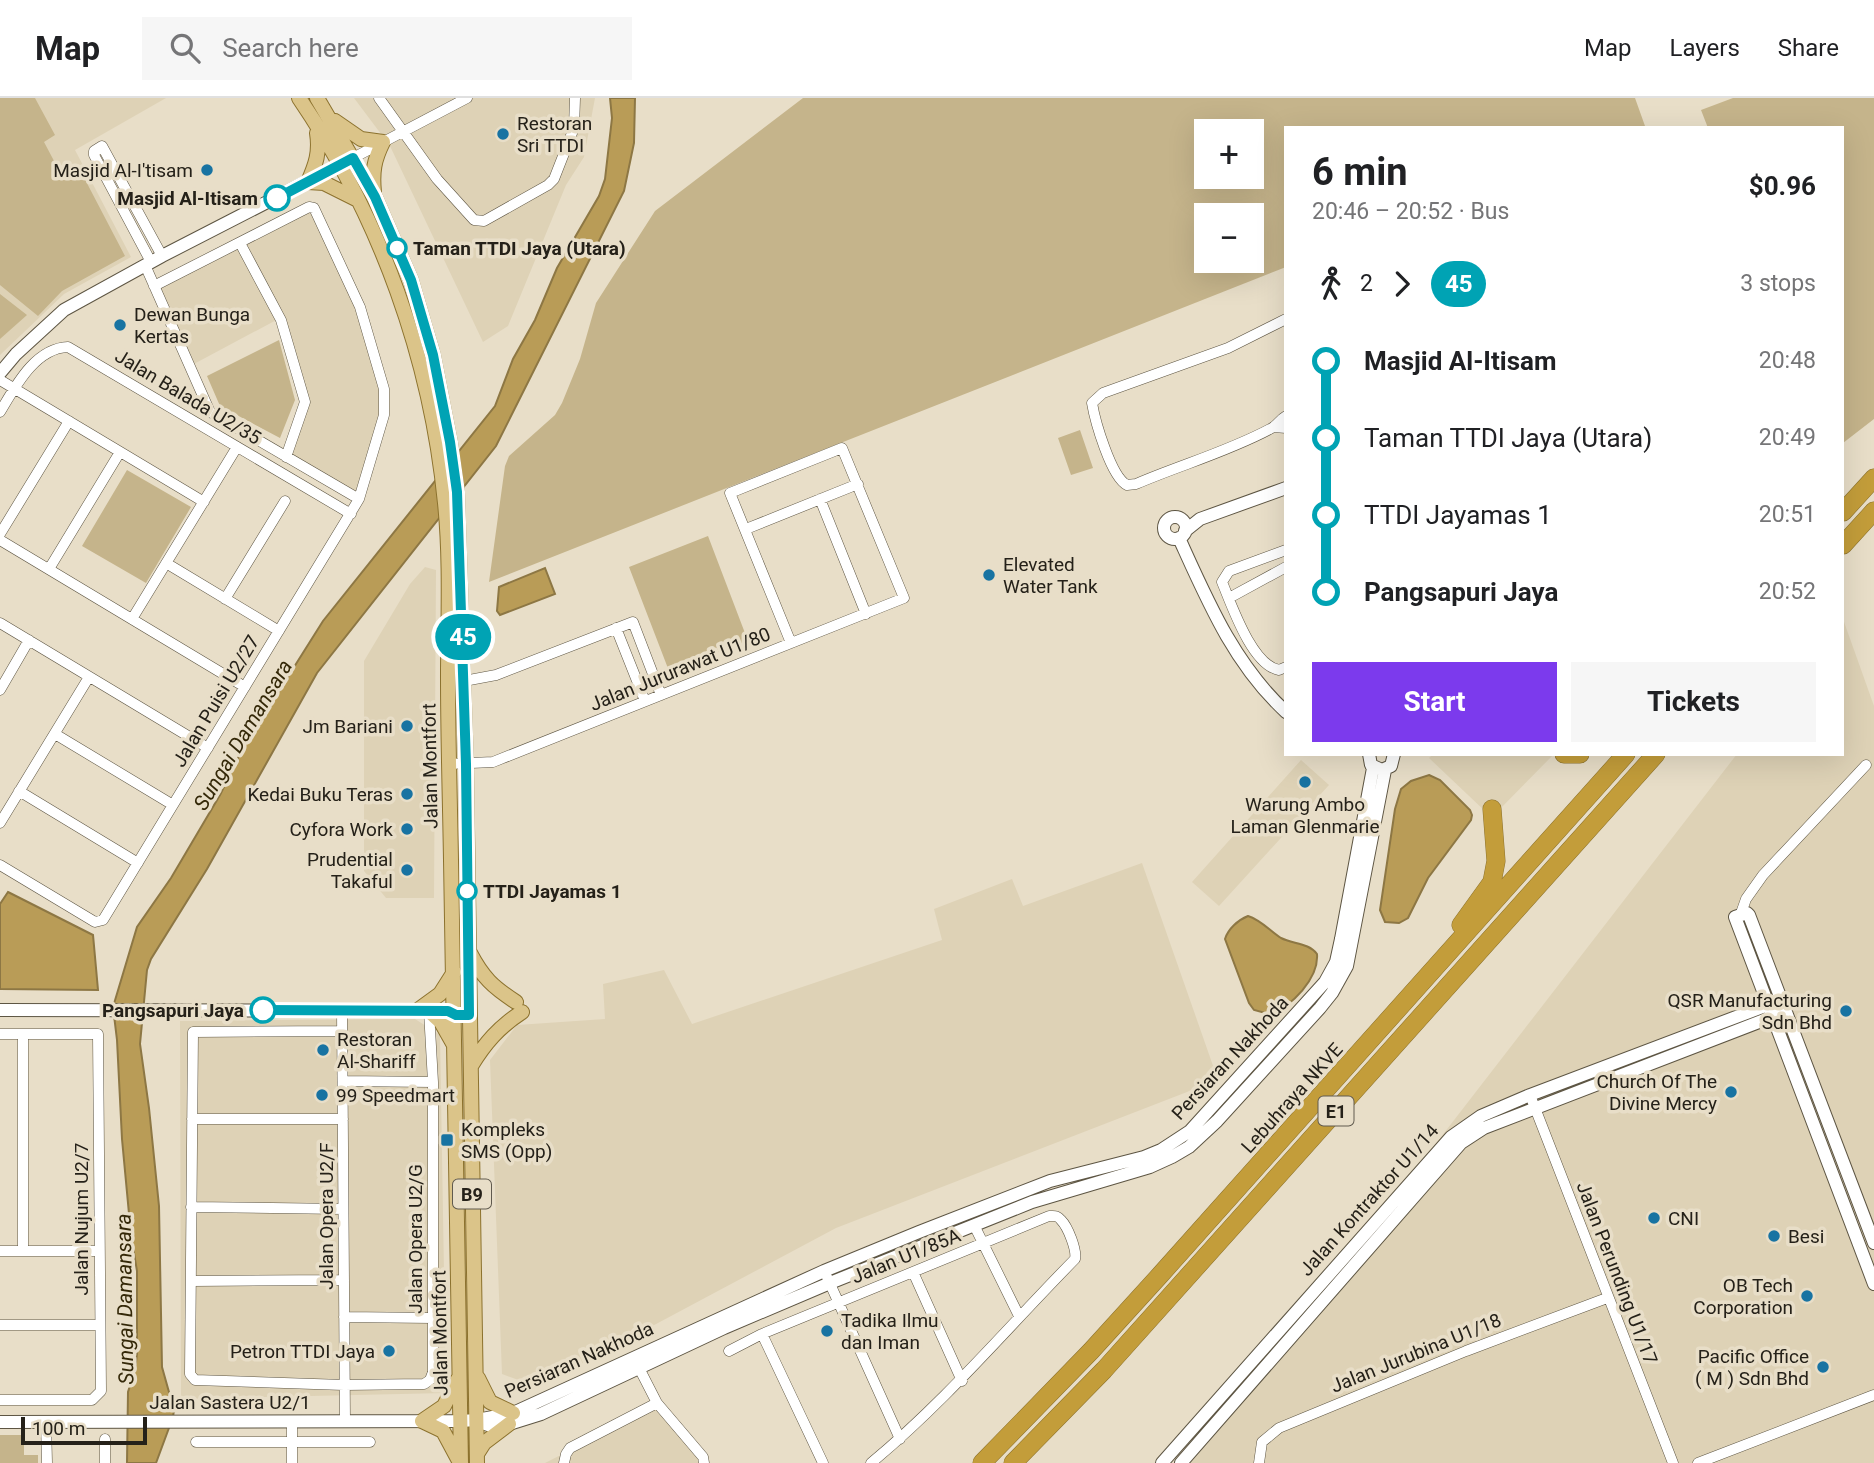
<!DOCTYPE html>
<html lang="en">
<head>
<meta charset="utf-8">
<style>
	:root { --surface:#fff; --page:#f6f6f6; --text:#202124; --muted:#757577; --line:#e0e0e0; --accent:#7c3aed }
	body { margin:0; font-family:Roboto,sans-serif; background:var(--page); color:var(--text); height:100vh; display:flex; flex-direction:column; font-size:26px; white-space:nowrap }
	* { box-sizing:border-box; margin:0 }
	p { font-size:23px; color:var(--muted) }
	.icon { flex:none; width:38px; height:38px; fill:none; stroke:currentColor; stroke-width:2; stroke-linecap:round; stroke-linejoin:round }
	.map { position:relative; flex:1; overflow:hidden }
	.sheet { position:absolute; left:1284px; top:28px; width:560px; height:630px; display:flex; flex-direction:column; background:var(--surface); border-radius:0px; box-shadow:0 7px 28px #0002 }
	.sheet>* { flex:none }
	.badge { padding:0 14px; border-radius:23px; font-size:24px; line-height:46px }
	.controls { position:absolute; left:1194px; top:21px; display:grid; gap:14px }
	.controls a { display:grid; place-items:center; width:70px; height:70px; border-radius:0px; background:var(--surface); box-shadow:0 7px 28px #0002; font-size:35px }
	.scale { position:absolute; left:21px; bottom:18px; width:126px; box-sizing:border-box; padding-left:7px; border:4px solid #252119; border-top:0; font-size:19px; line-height:24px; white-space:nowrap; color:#252119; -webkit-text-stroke:5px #e8dec8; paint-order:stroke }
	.map>.badge { position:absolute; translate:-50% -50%; box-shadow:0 0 0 4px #fff }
	.legs { display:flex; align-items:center; gap:10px; height:77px; padding:0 28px; font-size:23px }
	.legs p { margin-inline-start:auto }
	.overview { display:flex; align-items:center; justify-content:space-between; height:119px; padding:0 28px }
	h1 { font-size:38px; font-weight:700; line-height:52px }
	.button { display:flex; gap:14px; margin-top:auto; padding:14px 28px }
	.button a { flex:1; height:80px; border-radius:0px; background:var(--accent); color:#fff; font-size:28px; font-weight:700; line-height:80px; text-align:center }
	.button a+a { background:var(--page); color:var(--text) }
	ul { padding:0 28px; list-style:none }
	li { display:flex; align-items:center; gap:24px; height:77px; font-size:26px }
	li i { display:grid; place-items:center; width:10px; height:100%; margin:0 9px; background:currentColor }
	li i::after { content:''; width:18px; height:18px; margin:-9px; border:5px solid; border-radius:50%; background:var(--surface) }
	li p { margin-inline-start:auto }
	li:first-child i { background:linear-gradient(#0000 50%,currentColor 0) }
	li:last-child i { background:linear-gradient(currentColor 50%,#0000 0) }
	header { display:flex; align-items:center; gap:42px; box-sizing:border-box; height:98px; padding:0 35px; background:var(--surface); border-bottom:2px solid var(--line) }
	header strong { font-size:33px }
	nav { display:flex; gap:38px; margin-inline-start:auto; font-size:24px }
	.search { width:490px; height:63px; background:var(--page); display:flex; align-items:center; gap:18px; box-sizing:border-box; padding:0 24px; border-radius:0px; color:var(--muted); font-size:26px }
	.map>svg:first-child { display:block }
</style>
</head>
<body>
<header>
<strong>Map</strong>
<div class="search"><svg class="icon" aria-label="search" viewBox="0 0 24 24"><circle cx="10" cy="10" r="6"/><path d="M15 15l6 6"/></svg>Search here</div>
<nav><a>Map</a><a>Layers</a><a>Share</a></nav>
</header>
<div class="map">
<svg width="1874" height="1365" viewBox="0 0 1874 1365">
	<rect width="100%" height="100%" fill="#e8dec8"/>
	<!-- built -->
	<path fill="#ded2b6" d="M 0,0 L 166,0 L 75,52 L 131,159 L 64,196 L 0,257 Z
		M 354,0 L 595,0 L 584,59 L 566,87 L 508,228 L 483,244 L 390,48 Z
		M 310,112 L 356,207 L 381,291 L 382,310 L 358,397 L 290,358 L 308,301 L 282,219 L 192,267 L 159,190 Z
		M 425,469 L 436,472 L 434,800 L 386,800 L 364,773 L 364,563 L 410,486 Z
		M 1843,521 L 1874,608 L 1874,1365 L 1189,1365 L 1737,656 L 1843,656 Z
		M 1433,656 L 1554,656 L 1496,715 L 1487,715 L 1429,660 Z
		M 1301,662 L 1329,687 L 1219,808 L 1192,784 Z
		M 1142,765 L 1218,982 L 836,1130 L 538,1289 L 502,1276 L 490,962 L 517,927 L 605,921 L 603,886 L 664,872 L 692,926 L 942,842 L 934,811 L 1012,781 L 1023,808 Z
		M 415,921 L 440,937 L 446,1295 L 181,1301 L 180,923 Z
		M 655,1309 L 699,1359 L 701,1365 L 545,1365 Z"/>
	<!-- green -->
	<path fill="#c5b48b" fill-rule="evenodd" d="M 0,0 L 35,0 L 55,37 L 44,44 L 62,78 L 79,70 L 125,158 L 62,193 L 38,218 L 0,187 Z
		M 803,0 L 1635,0 L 1645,28 L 1641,30 L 1286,30 L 1286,169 L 489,484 L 505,368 L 509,358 L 555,317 L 562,305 L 580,261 L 596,205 L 655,113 ZM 1206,33 L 1251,33 L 1251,79 L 1206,79 ZM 1206,117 L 1251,117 L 1251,163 L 1206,163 Z
		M 1733,0 L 1874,0 L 1874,321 L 1843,345 L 1843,30 L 1708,30 L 1701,12 Z
		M 0,196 L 27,217 L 0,241 Z
		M 279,242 L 295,302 L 280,340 L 220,308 L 207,278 Z
		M 1080,332 L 1093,370 L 1071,377 L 1058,340 Z
		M 127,372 L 191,409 L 146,485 L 82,448 Z
		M 708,438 L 748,543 L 669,573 L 629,469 Z
		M 0,1337 L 24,1337 L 24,1357 L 38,1357 L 38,1365 L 0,1365 Z"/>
	<!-- water -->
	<path fill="#b99c57" stroke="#8d7744" stroke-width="2" d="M 610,0 L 635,0 L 634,45 L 624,93 L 496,348 L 317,575 L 207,771 L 151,861 L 147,872 L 140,946 L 149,1010 L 159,1108 L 162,1269 L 174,1312 L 173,1319 L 156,1365 L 127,1365 L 128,1294 L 135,1272 L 137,1256 L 137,1173 L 131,1137 L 122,1041 L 117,942 L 113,909 L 137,829 L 171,780 L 220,697 L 243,650 L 323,523 L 495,308 L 513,261 L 535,222 L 557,170 L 599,98 L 605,81 L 612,20 Z
		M 545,470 L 555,496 L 500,517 L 497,513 L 499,489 Z
		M 1429,677 L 1440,682 L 1470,712 L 1472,717 L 1471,722 L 1428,780 L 1408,820 L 1399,825 L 1385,824 L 1380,812 L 1395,711 L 1401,691 L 1411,683 Z
		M 8,794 L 93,837 L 98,892 L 0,891 L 0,806 Z
		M 1248,818 C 1261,822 1270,833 1281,840 C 1293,846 1309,845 1317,856 C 1319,880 1292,909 1269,916 L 1254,912 L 1249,905 L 1225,841 C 1228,831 1238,822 1248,818 Z"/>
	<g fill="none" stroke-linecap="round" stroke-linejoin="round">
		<defs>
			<path id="minor" d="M 379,0 L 437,81 L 474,122 L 484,123 L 548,87 L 554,81 L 574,30 L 575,0
				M 353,60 L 467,0
				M 240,145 L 281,222 L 305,304 L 286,359
				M 151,164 L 94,57 L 94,53 L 102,48 L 162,158
				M 145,167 L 210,314 L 359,401
				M 1286,221 L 1228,250 L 1103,295 L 1092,305 C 1095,323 1111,379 1127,387 L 1136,386 C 1180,367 1227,354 1270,331 C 1277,328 1279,322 1286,318
				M 0,282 L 204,404
				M 0,314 C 15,289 35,250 68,249 L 351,416
				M 1274,329 L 1286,330
				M 820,401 L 866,516
				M 746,431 L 858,386
				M 0,436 L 69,323
				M 0,442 L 245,589
				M 1286,452 L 1229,473 L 1222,484 C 1232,508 1252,567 1279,572 L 1286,569
				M 166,465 L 279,533
				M 49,471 L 120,354
				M 1229,500 L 1286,469
				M 225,501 L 285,403
				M 132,521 L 237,349
				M 0,525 L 208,650
				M 616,530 L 645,603
				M 464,583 L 496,577 L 633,524 L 661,597
				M 0,592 L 29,542
				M 55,636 L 173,707
				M 449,666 L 493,664 L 904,500 L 842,350 L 730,395 L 791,545
				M 19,693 L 138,765
				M 0,725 L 89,579
				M 0,767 L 95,824 L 103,822 L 359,401 L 384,317 L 384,291 L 360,209 L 314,110 L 309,109 L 154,188
				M 1740,818 L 1746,801 L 1763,777 L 1866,667
				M 342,912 L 345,1323
				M 342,933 L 193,934 L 190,1276 L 195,1282 L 344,1287 L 424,1286 L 430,1282 L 433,1274 L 433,984 L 429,913
				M 0,936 L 98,936 L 101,1293 L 92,1302 L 0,1302
				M 343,983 L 433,984
				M 1530,997 L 1673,1365
				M 192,1021 L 343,1021
				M 191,1109 L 343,1111
				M 974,1127 L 1019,1218
				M 0,1153 L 98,1153
				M 23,1153 L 23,936
				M 913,1174 L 962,1283
				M 827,1179 L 900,1341
				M 191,1183 L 344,1182
				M 344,1219 L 433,1220
				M 0,1227 L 99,1227
				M 762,1236 L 823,1365
				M 729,1253 L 762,1236 L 1049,1118 C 1055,1118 1057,1117 1061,1122 C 1068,1129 1077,1152 1075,1161 C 1007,1230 946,1303 871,1365
				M 637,1266 L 657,1305 L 703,1359 L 704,1365
				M 292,1323 L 292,1365
				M 46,1324 L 47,1365
				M 196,1344 L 370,1344
				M 105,1365 L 105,1341
				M 564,1365 L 566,1356 L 570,1350 L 657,1305
				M 1259,1365 L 1262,1344 L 1279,1330 L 1466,1253 L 1607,1200
				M 1698,1365 L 1874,1297"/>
			<path id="tertiary" d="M 0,275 L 16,256 L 64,212 L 162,158 L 347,63
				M1164 430a11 11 0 1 1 22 0a11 11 0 1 1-22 0Z
				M 1185,433 L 1200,421 L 1286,390
				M 1179,440 C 1208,504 1234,566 1286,614
				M 1369,656 L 1371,667 L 1382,672 L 1391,668 L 1394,656
				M 0,912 L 448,913 L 456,917 L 469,917
				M 1874,1145 L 1749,817 L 1747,815 L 1735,819 L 1874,1186
				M 477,1323 L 491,1328 L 509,1326 L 541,1316 L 724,1230 L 830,1185 L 1032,1104 L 1150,1069 L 1172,1059 L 1189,1049 L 1217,1023 L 1320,910 L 1332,895 L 1347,868 L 1385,672
				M 0,1324 L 460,1323 L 477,1322 L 513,1315 L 824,1173 L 919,1134 L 1050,1083 L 1144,1059 L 1161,1052 L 1190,1033 L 1325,884 L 1336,864 L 1341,841 L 1373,670
				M 1162,1365 L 1451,1039 L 1481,1018 L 1530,997 L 1781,902
				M 1181,1365 L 1461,1045 L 1484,1030 L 1785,914"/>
			<path id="primary" d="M 299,0 C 380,119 431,261 445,405 C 451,463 448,522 448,580 C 448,641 450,701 451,762 C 456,963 459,1164 461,1365
				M 317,0 L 375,99 L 411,182 L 433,257 L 450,344 L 457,394 L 466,666 L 477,1365
				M 335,23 L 361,41 L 383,44 C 374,62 372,74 374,94
				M 317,35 C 320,54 316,66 308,84 L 324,85 L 358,102
				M 470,855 C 483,880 493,889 516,904
				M 418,912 L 440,896 L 454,874
				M 429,913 L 441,924 L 454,947
				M 471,968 C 485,945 499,929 522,914
				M 478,1280 L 490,1304 L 513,1315
				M 422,1323 L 444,1308 L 458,1281
				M 422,1323 L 443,1333 L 458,1361
				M 477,1356 L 484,1345 L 509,1326"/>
			<path id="motorway" d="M 1843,414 L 1874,380
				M 1843,447 L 1874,413
				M 1564,656 L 1580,656
				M 1461,827 L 1492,784 L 1496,763 L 1492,711
				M 982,1365 L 1091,1253 L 1161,1176 L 1626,656
				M 1013,1365 L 1104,1272 L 1656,656"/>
		</defs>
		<!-- minor casing -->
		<use href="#minor" stroke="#5d5543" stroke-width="11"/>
		<!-- tertiary casing -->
		<use href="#tertiary" stroke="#5d5543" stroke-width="14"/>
		<!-- primary casing -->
		<use href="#primary" stroke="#8c722e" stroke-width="16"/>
		<!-- motorway casing -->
		<use href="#motorway" stroke="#8c722e" stroke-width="19"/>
		<!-- minor -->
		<use href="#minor" stroke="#fff" stroke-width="10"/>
		<!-- tertiary -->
		<use href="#tertiary" stroke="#fff" stroke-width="12"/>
		<!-- primary -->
		<use href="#primary" stroke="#dbc489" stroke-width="14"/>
		<!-- motorway -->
		<use href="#motorway" stroke="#c39d3a" stroke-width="18"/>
	</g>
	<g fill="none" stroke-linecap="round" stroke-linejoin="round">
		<defs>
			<path id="line-1" d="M 263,912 L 448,913 L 456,917 L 469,917 L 466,666 L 457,394 L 450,344 L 433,257 L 411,182 L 375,99 L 353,60 L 277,100"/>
		</defs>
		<!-- line-1 casing -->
		<use href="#line-1" stroke="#fff" stroke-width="16"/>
		<!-- line-1 -->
		<use href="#line-1" stroke="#00a3b4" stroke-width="10"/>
	</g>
	<!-- markers -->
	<g fill="#1873a2" stroke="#e8dec8" stroke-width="2.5">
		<circle cx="503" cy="36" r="7"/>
		<circle cx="207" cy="72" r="7"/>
		<circle cx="120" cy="227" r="7"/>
		<circle cx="989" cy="477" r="7"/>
		<circle cx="407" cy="628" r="7"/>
		<circle cx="1305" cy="684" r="7"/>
		<circle cx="407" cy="696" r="7"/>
		<circle cx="407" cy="731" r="7"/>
		<circle cx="407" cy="772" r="7"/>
		<circle cx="1846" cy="913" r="7"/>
		<circle cx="323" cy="952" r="7"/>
		<circle cx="1731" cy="994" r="7"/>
		<circle cx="322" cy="997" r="7"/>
		<rect x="440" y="1035" width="14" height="14" rx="3.5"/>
		<circle cx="1654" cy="1120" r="7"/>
		<circle cx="1774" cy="1138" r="7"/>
		<circle cx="1807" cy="1198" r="7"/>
		<circle cx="827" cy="1233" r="7"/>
		<circle cx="389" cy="1253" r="7"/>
		<circle cx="1823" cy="1269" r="7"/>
	</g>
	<g fill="#fff" stroke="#00a3b4" stroke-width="3.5">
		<circle cx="277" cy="100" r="12"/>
		<circle cx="397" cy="150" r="9"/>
		<circle cx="467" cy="793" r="9"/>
		<circle cx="263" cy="912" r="12"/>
	</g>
	<g text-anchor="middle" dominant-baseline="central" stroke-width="7" stroke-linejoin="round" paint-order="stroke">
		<!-- shield labels -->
		<g fill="#e8dec8" stroke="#605a4e" stroke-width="2">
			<rect x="1318.5" y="998.5" width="35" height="29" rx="5"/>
			<rect x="453" y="1081.5" width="38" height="29" rx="5"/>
		</g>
		<g font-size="18" font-weight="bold" fill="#252119">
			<text x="1336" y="1013">E1</text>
			<text x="472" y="1096">B9</text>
		</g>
		<!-- poi labels -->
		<g font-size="19" fill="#252119" stroke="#e8dec8" text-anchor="end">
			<text x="517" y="25" text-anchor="start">Restoran<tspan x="517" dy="22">Sri TTDI</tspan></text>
			<text x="193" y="72">Masjid Al-I'tisam</text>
			<text x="134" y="216" text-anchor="start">Dewan Bunga<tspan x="134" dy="22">Kertas</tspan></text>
			<text x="1003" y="466" text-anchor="start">Elevated<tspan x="1003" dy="22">Water Tank</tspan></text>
			<text x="393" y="628">Jm Bariani</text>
			<text x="393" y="696">Kedai Buku Teras</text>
			<text x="1305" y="706" text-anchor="middle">Warung Ambo<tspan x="1305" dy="22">Laman Glenmarie</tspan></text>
			<text x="393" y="731">Cyfora Work</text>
			<text x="393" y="761">Prudential<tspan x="393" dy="22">Takaful</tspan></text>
			<text x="1832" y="902">QSR Manufacturing<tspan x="1832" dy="22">Sdn Bhd</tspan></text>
			<text x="337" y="941" text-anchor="start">Restoran<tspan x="337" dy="22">Al-Shariff</tspan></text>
			<text x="1717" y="983">Church Of The<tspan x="1717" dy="22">Divine Mercy</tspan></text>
			<text x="336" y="997" text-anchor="start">99 Speedmart</text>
			<text x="461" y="1031" text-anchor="start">Kompleks<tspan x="461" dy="22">SMS (Opp)</tspan></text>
			<text x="1668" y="1120" text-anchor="start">CNI</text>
			<text x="1788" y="1138" text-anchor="start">Besi</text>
			<text x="1793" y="1187">OB Tech<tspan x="1793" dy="22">Corporation</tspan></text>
			<text x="841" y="1222" text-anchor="start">Tadika Ilmu<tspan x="841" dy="22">dan Iman</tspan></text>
			<text x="375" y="1253">Petron TTDI Jaya</text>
			<text x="1809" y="1258">Pacific Office<tspan x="1809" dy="22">( M ) Sdn Bhd</tspan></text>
		</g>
		<!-- stop labels -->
		<g font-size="19" font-weight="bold" fill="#252119" stroke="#e8dec8" text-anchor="end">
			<text x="258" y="100">Masjid Al-Itisam</text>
			<text x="413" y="150" text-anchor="start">Taman TTDI Jaya (Utara)</text>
			<text x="483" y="793" text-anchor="start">TTDI Jayamas 1</text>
			<text x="244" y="912">Pangsapuri Jaya</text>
		</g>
		<!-- street labels -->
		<g font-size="19" fill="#252119" stroke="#e8dec8">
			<text transform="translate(188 299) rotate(31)">Jalan Balada U2/35</text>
			<text transform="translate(680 571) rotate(-22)">Jalan Jururawat U1/80</text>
			<text transform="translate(216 603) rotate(-59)">Jalan Puisi U2/27</text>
			<text transform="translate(430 668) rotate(-91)">Jalan Montfort</text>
			<text transform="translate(1230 960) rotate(-47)">Persiaran Nakhoda</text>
			<text transform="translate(1292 1000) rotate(-48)">Lebuhraya NKVE</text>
			<text transform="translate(1369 1102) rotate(-48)">Jalan Kontraktor U1/14</text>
			<text transform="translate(326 1118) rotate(-90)">Jalan Opera U2/F</text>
			<text transform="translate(81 1121) rotate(-90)">Jalan Nujum U2/7</text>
			<text transform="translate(415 1141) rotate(-90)">Jalan Opera U2/G</text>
			<text transform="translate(906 1158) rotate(-22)">Jalan U1/85A</text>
			<text transform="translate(1617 1175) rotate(69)">Jalan Perunding U1/17</text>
			<text transform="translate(440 1235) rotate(-91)">Jalan Montfort</text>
			<text transform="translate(1416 1255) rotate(-22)">Jalan Jurubina U1/18</text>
			<text transform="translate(579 1262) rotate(-24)">Persiaran Nakhoda</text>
			<text x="230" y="1304">Jalan Sastera U2/1</text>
		</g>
		<!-- water labels -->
		<g font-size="21" font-style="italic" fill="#342808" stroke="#e8dec8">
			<text transform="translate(243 637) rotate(-59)">Sungai Damansara</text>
			<text transform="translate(125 1201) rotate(-91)">Sungai Damansara</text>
		</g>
	</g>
</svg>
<div class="controls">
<a>+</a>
<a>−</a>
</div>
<div class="scale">100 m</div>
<b class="badge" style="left:463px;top:539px;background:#00a3b4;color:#fff">45</b>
<section class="sheet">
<div class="overview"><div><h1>6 min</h1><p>20:46 – 20:52 · Bus</p></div><b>$0.96</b></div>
<div class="legs"><svg class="icon" aria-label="walk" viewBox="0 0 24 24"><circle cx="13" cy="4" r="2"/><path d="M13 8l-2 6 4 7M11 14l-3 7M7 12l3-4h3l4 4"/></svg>2<svg class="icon" aria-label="forward" viewBox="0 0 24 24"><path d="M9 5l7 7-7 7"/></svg><b class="badge" style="background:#00a3b4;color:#fff">45</b><p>3 stops</p></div>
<ul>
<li><i style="color:#00a3b4"></i><b>Masjid Al-Itisam</b><p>20:48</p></li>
<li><i style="color:#00a3b4"></i><span>Taman TTDI Jaya (Utara)</span><p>20:49</p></li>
<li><i style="color:#00a3b4"></i><span>TTDI Jayamas 1</span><p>20:51</p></li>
<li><i style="color:#00a3b4"></i><b>Pangsapuri Jaya</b><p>20:52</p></li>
</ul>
<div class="button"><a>Start</a><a>Tickets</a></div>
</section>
</div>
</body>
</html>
